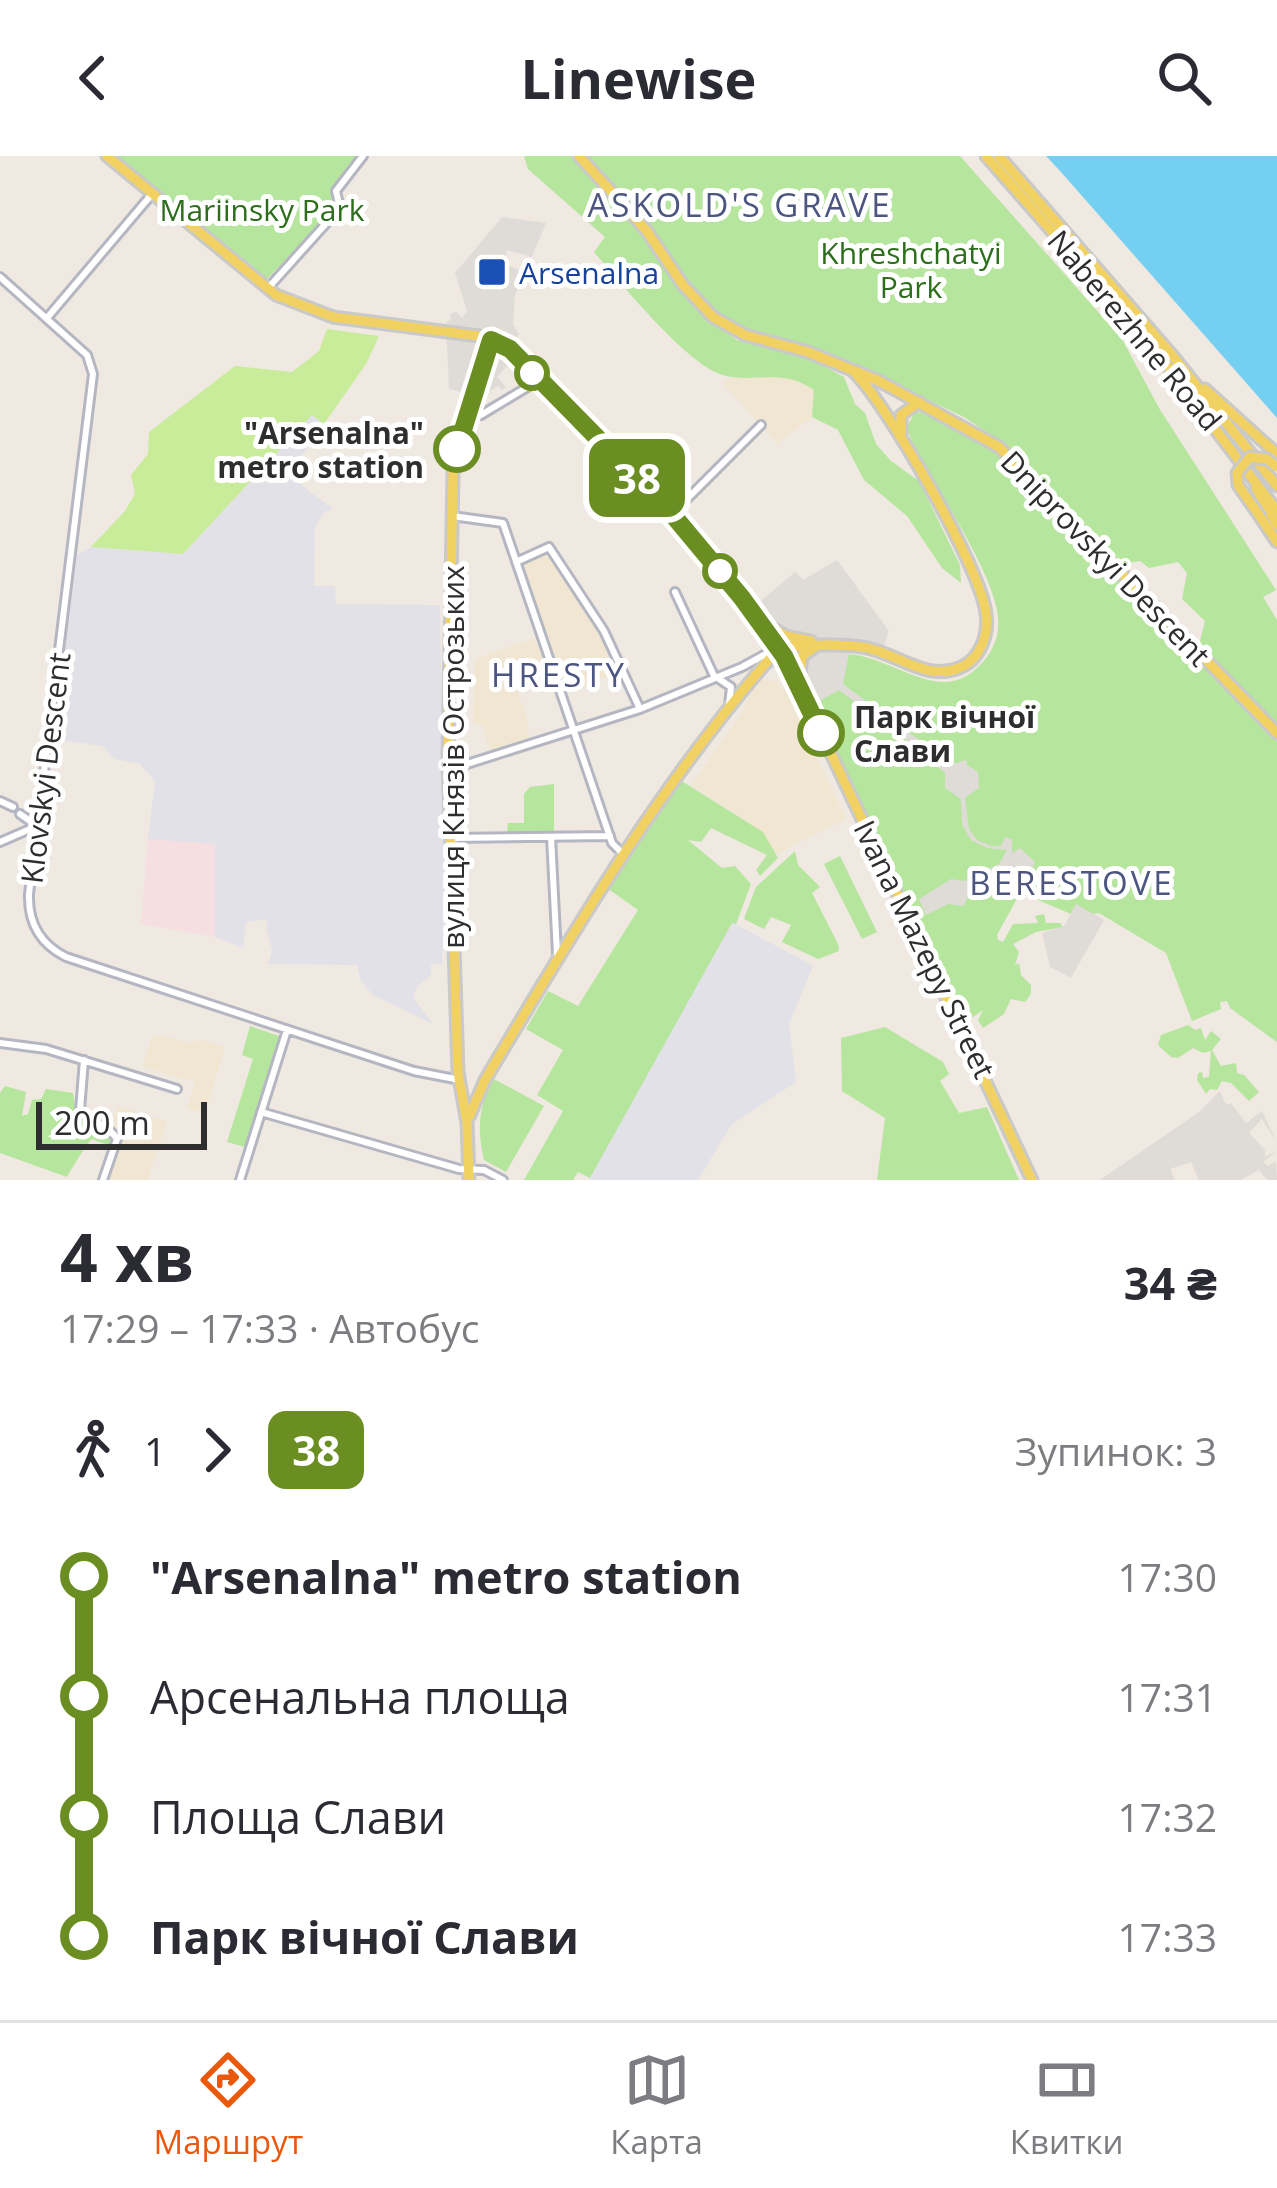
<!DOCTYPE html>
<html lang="uk">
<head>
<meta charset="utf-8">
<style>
	:root { --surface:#fff; --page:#f2f2f3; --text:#2b2b33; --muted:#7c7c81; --line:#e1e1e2; --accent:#ea580c }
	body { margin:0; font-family:"Open Sans",sans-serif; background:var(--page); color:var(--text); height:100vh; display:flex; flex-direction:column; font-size:45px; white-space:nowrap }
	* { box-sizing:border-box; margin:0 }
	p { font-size:39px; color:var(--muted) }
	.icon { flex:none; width:66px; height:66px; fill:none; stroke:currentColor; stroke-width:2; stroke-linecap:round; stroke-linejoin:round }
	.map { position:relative; height:1024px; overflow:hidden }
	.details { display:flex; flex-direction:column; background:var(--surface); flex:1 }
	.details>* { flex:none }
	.badge { padding:0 24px; border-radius:18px; font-size:42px; line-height:78px }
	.scale { position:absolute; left:36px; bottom:30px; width:171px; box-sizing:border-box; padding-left:12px; border:6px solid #2e2e2e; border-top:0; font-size:33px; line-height:42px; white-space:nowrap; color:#2e2e2e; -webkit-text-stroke:9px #fff; paint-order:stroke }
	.map>.badge { position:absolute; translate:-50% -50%; box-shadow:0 0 0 6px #fff }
	.legs { display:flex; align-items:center; gap:18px; height:132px; padding:0 60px; font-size:39px }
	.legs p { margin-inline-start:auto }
	.summary { display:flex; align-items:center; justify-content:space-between; height:204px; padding:0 60px }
	h1 { font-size:66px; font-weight:700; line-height:90px }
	ul { padding:0 60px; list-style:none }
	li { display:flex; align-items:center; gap:42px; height:120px; font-size:45px }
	li i { display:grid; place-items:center; width:18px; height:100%; margin:0 15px; background:currentColor }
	li i::after { content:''; width:30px; height:30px; margin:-15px; border:9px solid; border-radius:50%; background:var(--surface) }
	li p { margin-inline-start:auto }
	li:first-child i { background:linear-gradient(#0000 50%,currentColor 0) }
	li:last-child i { background:linear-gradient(currentColor 50%,#0000 0) }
	header { display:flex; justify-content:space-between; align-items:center; height:156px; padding:0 60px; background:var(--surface); font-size:54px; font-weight:700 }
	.tabs { display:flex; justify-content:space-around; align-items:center; height:168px; border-top:3px solid var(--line); background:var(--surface); font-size:33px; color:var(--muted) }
	.tabs a { display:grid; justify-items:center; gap:6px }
	.tabs .on { color:var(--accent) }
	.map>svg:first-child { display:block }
</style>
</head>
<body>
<header><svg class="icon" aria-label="back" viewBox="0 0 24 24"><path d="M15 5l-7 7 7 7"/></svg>Linewise<svg class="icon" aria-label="search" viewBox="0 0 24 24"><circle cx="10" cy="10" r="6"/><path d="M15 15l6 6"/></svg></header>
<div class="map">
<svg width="1277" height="1024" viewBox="0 0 1277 1024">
	<rect width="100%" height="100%" fill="#efe9e1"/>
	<!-- industrial -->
	<path fill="#e3e1e8" d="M 312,259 L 324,268 L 288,319 L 333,353 L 324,356 L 315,371 L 314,430 L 335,430 L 336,448 L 440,449 L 446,794 L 442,795 L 442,808 L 431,808 L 431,819 L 417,831 L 413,841 L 433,868 L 373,839 L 361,825 L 357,809 L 268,808 L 272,795 L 266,772 L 268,763 L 246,766 L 243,792 L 215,781 L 215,689 L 148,683 L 155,625 L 140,608 L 115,603 L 102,590 L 53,583 L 77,399 L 91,391 L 183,398 Z
		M 732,766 L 813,810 L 789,868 L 796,926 L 732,968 L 698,1024 L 589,1024 L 618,965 Z"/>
	<!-- education -->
	<path fill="#f0e6d1" d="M 738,219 L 794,222 L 805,227 L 817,236 L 812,261 L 777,287 L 722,226 Z
		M 546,397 L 597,474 L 617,516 L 567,535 L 523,408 Z
		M 535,482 L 546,513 L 514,525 L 528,566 L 529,586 L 491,597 L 482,569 L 473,568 L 475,503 Z
		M 759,524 L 779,525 L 779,532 L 785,533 L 846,663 L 775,699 L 763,676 L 691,629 L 743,555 L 753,533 L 759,532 Z
		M 162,879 L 189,888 L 200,884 L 225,891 L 205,957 L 187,952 L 195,926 L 143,911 L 151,883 Z
		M 118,950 L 167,966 L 147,1024 L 107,1024 L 122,984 L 111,970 Z"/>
	<!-- medical -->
	<path fill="#f5dfe0" d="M 148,683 L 215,688 L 215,781 L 141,768 Z"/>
	<!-- green -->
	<path fill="#b6e59e" d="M 118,0 L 358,0 L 333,30 L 336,53 L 266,124 Z
		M 524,0 L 574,0 L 642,75 L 676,127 L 714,168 L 737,184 L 809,202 L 844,221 L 855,248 L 865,257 L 876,288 L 891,305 L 919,325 L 960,409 L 961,427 L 942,412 L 907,360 L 864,324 L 838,274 L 812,261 L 814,234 C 782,211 754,228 723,219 C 688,210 619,125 594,96 L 605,81 L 528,13 Z
		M 585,0 L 960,0 L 1122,183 L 1159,252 L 1276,434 L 1263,441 L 1277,464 L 1277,570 L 1199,489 L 1205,465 L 1182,443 L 1187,417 L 1178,406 L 1149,412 L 1140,405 L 1121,408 L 1007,290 L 964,261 L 834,200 L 746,174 L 717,158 L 690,131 L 649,70 Z
		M 915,256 L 929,257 L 997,297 L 1277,585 L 1277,886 L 1230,852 L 1227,845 L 1220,846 L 1221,853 L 1192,865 L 1166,797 L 1099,757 L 1078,761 L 1024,738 L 1019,739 L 997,779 L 998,784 L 1003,786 L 1013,768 L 1038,767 L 1035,760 L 1044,758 L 1046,767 L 1060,767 L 1063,771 L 1036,776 L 1013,788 L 1019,796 L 1015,809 L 1019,807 L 1021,819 L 1031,829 L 1031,838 L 1025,846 L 1011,843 L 1004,858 L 983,872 L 978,864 L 983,854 L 967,865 L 804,529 L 849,498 C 883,501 916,527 946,526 C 959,525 969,520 978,511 C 992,498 1000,481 998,462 C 995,415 927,321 906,272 Z
		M 680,624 L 763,676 L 778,702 L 760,720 L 756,714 L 767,699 L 711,672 L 701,686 L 688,684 L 722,712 L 735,710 L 751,728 L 736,768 L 732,767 L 590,1022 L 578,1016 L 573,1024 L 524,1024 L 563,955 L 537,939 L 563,894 L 526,873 L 548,835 L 578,850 L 638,754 L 607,732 Z
		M 554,628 L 554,678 L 507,678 L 508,667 L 524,667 L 524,638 L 530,631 Z
		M 795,695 L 798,709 L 820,731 L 812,737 L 838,788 L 839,795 L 818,803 L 782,786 L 791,769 L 771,761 L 764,773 L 744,763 L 756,731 Z
		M 840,700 L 877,776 L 862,783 L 824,708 Z
		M 1188,869 L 1195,874 L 1201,872 L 1205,884 L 1211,875 L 1221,883 L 1212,894 L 1221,910 L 1236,907 L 1237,917 L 1244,919 L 1259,936 L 1249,945 L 1231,927 L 1222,925 L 1217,934 L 1210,933 L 1206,938 L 1197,924 L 1198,917 L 1202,916 L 1203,922 L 1209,921 L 1211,895 L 1203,897 L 1193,892 L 1178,902 L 1171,901 L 1158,889 L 1161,879 Z
		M 250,870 L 282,881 L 245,991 L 227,986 L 253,903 L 242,899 Z
		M 885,871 L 943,906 L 949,918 L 940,925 L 959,957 L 987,951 L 1019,1024 L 877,1024 L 885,962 L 842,935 L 841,882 Z
		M 494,923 L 544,950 L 506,1016 L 484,1004 C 477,974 478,950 494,923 Z
		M 5,930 L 26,936 L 22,960 L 28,958 L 32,944 L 41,943 L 46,933 L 73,937 L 76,961 L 105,974 L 111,981 L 110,990 L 92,983 C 86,989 70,1015 67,1021 L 0,997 L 0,937 Z"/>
	<!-- pitch -->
	<path fill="#c9ec9a" d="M 327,173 L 379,180 L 366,208 L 324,268 L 312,259 L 183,398 L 91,391 L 125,355 L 135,338 L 131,319 L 148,298 L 149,276 L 235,210 L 292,216 L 319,195 Z"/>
	<!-- plaza -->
	<path fill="#dfdcd8" d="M 502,61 L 546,67 L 532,101 L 507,94 L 504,103 L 508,105 L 507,110 L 479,107 L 478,129 L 506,132 L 509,110 L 527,117 L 515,138 L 513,168 L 519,178 L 510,193 L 510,207 L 497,221 L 506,231 L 502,234 L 498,230 L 481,241 L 449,233 L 446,166 L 451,164 L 450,158 L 456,156 L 462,162 L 467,155 L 455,117 Z
		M 837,404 L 889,475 L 881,499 L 850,493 L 843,528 L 952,608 L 967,604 L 967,609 L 978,616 L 979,632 L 965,642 L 969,673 L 977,684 L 991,690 L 1001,690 L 1005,681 L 1012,683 L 1012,697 L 1020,692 L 1035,706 L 1028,722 L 1012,722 L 1010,728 L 1003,721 L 970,736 L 964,750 L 948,748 L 926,759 L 919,743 L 951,723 L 964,725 L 999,708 L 1007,694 L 987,692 L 971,684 L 962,668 L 961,643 L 945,632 L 945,617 L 906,584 L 839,534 L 813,549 L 789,516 L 780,511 L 766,514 L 754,499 L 763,491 L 765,479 L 749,455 L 795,416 L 803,424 Z
		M 1076,748 L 1104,764 L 1071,822 L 1050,811 L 1042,777 L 1064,770 Z
		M 1220,935 L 1224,945 L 1228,949 L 1231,947 L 1246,967 L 1262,955 L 1277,987 L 1262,963 L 1249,977 L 1265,994 L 1265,1001 L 1277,995 L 1263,1006 L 1268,1010 L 1276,1005 L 1277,1024 L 1267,1024 L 1259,1014 L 1240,1024 L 1199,1024 L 1191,1006 L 1170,1013 L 1175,1024 L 1100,1024 L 1199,956 Z"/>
	<!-- water -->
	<path fill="#75cff0" d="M 1046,0 L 1277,0 L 1277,262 L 1061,16 Z"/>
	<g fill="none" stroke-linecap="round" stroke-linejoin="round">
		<defs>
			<path id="minor" d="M 0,121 L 87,199 L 93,218 L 29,738 C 28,767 40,788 66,801 L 414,915 L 460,924
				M 269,131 L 340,52 L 336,35 L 363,0
				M 47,162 L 152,38
				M 466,259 L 481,259 L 539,224
				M 672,358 L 761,269
				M 452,360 L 503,367 L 612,687 L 622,697
				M 516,406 L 549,391 L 604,475 L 640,553
				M 675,436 L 715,522
				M 719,523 L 731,531 L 729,549
				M 448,614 L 640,553 L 742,511 L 775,493
				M 0,645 L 13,651
				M 20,658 L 37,670
				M 551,681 L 557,798
				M 451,682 L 610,680
				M 0,686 L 37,670
				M 0,887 L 46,893 L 177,933
				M 84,904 L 80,954 C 91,968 108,968 117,983 L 103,1024
				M 261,956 L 459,1013 L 484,1014 L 503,1024
				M 240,1024 L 287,874"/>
			<path id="major" d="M 107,0 L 276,139 L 333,161 L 479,180 L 510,193 L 672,358 L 785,500 L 1032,1024
				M 579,0 L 646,74 L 683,129 L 713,161 L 745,179 L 808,196 L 879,225 L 999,291 L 1277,577
				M 986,0 L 1154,192 L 1277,355
				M 999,0 L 1172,199 L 1277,330
				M 1205,233 L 1277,298
				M 901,278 L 901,259 L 919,246
				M 1256,332 L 1277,369
				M 1261,362 L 1277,386
				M 765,468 L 786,480 L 811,485
				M 779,492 C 806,490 835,487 862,491 C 894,495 925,526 959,512 C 980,504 989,479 986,458 C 982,414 887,248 854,216
				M 799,526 L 802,500 L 815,491
				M 469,961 L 485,924 C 575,773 663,623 779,492
				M 469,1024 L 467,967 L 458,916 L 448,601 L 453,317 L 466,259 L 491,184"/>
		</defs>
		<!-- minor casing -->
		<use href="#minor" stroke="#b4b7c1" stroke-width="12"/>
		<!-- major casing -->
		<use href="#major" stroke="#c9c9c9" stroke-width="15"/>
		<!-- minor -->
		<use href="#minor" stroke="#fff" stroke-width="6"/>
		<!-- major -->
		<use href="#major" stroke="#f2d163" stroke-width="9"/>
		<defs>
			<path id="major-bridge" d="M 1261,362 L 1238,329 L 1237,317 L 1250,301 L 1267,303 L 1277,311"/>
		</defs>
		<!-- major-bridge casing -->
		<use href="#major-bridge" stroke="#c9c9c9" stroke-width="15" stroke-linecap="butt"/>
		<!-- major-bridge -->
		<use href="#major-bridge" stroke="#f2d163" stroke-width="9"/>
	</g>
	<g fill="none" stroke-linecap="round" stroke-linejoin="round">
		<defs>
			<path id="line-1" d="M 457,293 L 491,184 L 510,193 L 672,358 L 742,442 L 784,500 L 821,577"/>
		</defs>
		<!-- line-1 casing -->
		<use href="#line-1" stroke="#fff" stroke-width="27"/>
		<!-- line-1 -->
		<use href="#line-1" stroke="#6b8e23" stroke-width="18"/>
	</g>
	<!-- markers -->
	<rect fill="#1a4fb4" stroke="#fff" stroke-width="4.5" x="477" y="101" width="30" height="30" rx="6"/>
	<g fill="#fff" stroke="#6b8e23" stroke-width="6">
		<circle cx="532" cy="217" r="15"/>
		<circle cx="457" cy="293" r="21"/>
		<circle cx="720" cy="415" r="15"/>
		<circle cx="821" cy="577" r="21"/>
	</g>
	<g text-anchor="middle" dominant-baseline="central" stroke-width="10" stroke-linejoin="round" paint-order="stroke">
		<!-- park labels -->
		<g font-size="30" fill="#2c6e1b" stroke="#fff">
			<text x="262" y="53">Mariinsky Park</text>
			<text x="911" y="96">Khreshchatyi<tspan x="911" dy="34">Park</tspan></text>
		</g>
		<!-- transit labels -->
		<g font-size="30" fill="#164399" stroke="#fff" text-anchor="start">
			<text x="519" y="116">Arsenalna</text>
		</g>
		<!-- street labels -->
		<g font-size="30" fill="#2e2e2e" stroke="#fff">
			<text transform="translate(1135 174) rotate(50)">Naberezhne Road</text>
			<text transform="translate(1106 402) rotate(46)">Dniprovskyi Descent</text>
			<text transform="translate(452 601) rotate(-90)">вулиця Князів Острозьких</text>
			<text transform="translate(45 612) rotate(-83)">Klovskyi Descent</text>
			<text transform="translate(925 793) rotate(64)">Ivana Mazepy Street</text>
		</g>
		<!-- stop labels -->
		<g font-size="30" font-weight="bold" fill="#2e2e2e" stroke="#fff" text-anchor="end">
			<text x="424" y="276">"Arsenalna"<tspan x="424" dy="34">metro station</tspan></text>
			<text x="854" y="560" text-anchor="start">Парк вічної<tspan x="854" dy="34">Слави</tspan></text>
		</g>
		<!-- neighbourhood labels -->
		<g font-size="33" letter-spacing="3" fill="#4d5680" stroke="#fff">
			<text x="740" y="48">ASKOLD'S GRAVE</text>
			<text x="559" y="518">HRESTY</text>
			<text x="1072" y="726">BERESTOVE</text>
		</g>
	</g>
</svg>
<div class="scale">200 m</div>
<b class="badge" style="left:637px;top:322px;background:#6b8e23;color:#fff">38</b>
</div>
<section class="details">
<div class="summary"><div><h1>4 хв</h1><p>17:29 – 17:33 · Автобус</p></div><b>34 ₴</b></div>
<div class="legs"><svg class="icon" aria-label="walk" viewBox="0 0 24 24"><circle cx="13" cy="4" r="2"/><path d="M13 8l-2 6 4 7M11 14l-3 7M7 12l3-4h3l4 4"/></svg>1<svg class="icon" aria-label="forward" viewBox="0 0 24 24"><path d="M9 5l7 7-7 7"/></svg><b class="badge" style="background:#6b8e23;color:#fff">38</b><p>Зупинок: 3</p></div>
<ul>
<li><i style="color:#6b8e23"></i><b>&quot;Arsenalna&quot; metro station</b><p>17:30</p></li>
<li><i style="color:#6b8e23"></i><span>Арсенальна площа</span><p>17:31</p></li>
<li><i style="color:#6b8e23"></i><span>Площа Слави</span><p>17:32</p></li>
<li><i style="color:#6b8e23"></i><b>Парк вічної Слави</b><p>17:33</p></li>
</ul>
</section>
<nav class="tabs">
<a class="on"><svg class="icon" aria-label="directions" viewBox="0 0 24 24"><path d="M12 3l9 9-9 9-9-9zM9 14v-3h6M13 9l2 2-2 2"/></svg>Маршрут</a>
<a><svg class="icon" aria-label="map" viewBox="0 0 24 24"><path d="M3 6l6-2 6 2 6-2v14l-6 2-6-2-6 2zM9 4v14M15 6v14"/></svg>Карта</a>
<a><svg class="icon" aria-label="tickets" viewBox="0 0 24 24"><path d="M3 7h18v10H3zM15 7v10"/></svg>Квитки</a>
</nav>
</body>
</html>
